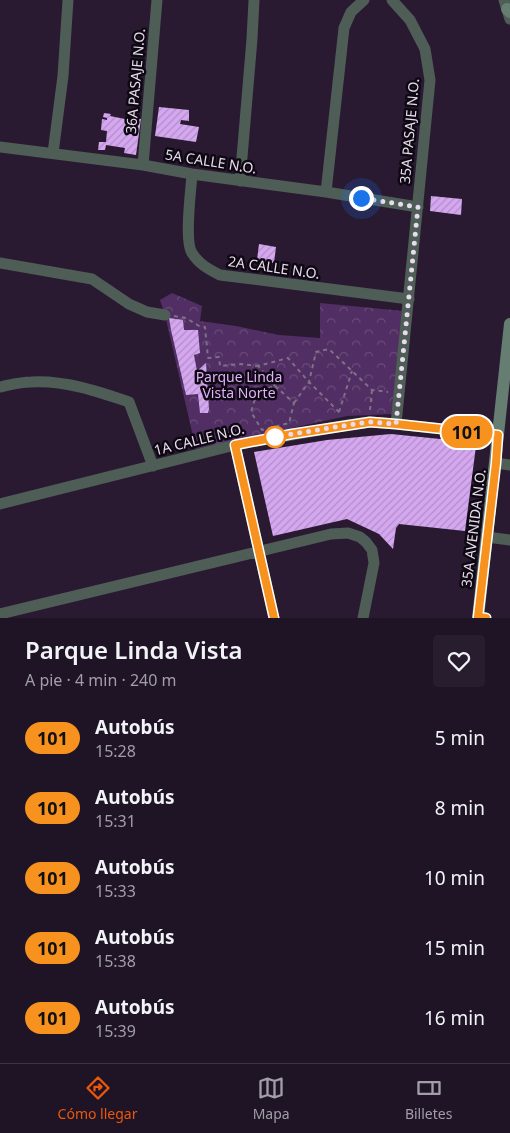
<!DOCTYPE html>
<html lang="es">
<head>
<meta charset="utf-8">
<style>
	:root { --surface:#1f1426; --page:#271d2e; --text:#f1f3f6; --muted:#a19ea7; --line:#3c3343; --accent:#ea580c }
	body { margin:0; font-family:"Noto Sans",sans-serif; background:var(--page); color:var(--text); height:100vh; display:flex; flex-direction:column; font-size:19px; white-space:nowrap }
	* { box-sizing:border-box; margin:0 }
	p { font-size:16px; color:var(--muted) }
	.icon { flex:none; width:28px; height:28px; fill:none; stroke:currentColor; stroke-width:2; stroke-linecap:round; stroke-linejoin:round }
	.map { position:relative; height:618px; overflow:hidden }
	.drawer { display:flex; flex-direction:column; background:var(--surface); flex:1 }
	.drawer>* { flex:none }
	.badge { padding:0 10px; border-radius:16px; font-size:18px; line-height:32px }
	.you { position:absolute; width:25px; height:25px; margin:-12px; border:4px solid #fff; border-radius:50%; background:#1a73e8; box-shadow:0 0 0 8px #1a73e833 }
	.map>.badge { position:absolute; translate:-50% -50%; box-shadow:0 0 0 2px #fff }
	.round { display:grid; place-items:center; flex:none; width:52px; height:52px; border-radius:5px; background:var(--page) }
	.headline { display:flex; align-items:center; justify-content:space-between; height:85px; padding:0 25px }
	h1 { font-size:24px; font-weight:600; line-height:38px }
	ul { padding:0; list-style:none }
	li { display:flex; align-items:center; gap:15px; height:70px; padding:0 25px }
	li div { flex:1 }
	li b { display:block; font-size:19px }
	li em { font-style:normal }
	li .badge { min-width:55px; font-weight:700; text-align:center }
	.dock { display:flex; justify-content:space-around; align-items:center; height:70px; border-top:1px solid var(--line); background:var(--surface); font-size:14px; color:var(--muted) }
	.dock a { display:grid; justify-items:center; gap:2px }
	.dock .on { color:var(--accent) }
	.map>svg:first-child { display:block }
</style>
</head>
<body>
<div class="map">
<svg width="510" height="618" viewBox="0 0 510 618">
	<defs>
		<pattern id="park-crowns" width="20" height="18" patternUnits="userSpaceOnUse" patternTransform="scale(1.25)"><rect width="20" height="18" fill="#512e63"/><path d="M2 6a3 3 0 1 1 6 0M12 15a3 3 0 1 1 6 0" fill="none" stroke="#6a4c7a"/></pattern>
		<pattern id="building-hatch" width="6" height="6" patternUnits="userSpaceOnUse" patternTransform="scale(1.25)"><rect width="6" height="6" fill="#d5a7f0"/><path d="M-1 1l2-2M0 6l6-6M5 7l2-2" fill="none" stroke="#b18ec6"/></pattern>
	</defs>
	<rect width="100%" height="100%" fill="#291a32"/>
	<!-- park -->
	<path fill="url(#park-crowns)" d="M 172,293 L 202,306 L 200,321 L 236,326 L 279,335 L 320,338 L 320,303 L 403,311 L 394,414 L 347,416 L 196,449 L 165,315 L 160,300 Z"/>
	<!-- building -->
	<path fill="url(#building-hatch)" d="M 159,107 L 189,110 L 189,121 L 181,120 L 180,124 L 199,127 L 196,142 L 155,136 Z
		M 104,113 L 111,114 L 110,116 L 130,120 L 131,117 L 141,119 L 136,155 L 124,153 L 125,148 L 106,145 L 105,150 L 98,150 L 99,142 L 106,142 L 107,131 L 101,130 L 102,119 L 107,120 L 107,118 L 103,117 Z
		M 431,196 L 462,199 L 461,215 L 430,211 Z
		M 259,244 L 276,247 L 274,263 L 257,260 Z
		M 169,318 L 183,320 L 184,330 L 198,330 L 200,353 L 194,355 L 197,371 L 206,363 L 209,409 L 208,413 L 200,413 L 198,394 L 186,395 L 171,330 Z
		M 391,434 L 450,440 L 476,446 L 465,531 L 399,524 L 396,528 L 393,549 L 379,534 L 347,519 L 273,536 L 254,452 L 327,440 Z"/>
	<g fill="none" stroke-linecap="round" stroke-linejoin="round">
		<!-- path -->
		<path stroke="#7e7185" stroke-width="2" stroke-dasharray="4 4" stroke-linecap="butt" d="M 174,316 L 186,318 L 199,326 L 205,327 L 208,358 L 219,357 L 220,366 L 241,364 L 258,366
			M 275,386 L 258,366 L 288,358 L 309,382 L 341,414
			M 275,386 L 294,403 L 289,423 L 262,430 L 251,412 L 257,392 Z
			M 294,403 L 309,382 L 316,352 L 329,349 L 372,390 L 388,392
			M 370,410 L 372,390
			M 339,412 L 352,371"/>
		<!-- minor -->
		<path stroke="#4e5d55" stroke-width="11" d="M 392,0 L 410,20 L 425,49 L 430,80 L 396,424
			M 504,0 L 510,19
			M 0,147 L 143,165 L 192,174 L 326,192 L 418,207
			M 53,153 L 63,76 L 68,0
			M 143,165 L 157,0
			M 192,174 C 191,191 184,241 192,253 C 199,264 208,269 220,275 L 409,299
			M 240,181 L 252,39 L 254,0
			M 326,192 L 344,28 L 351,12 L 364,0
			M 0,263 L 92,279 L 129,304 L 147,312 L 165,315
			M 0,387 C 10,385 20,382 31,382 C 64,380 97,391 129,402 L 153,466
			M 235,445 L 274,618
			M 496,463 L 510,465
			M 0,504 L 235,445 L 348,425 L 370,422 L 396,424 L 498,435
			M 487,537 L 510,540
			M 0,614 L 331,534 L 348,533 L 360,537 L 366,542 L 372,550 L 374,563 L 363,618"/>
		<!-- secondary -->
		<path stroke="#667e71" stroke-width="12" d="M 507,9 L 510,12
			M 478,618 L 510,324"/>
	</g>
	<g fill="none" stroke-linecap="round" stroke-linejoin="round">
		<defs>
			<path id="line" d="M 274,618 L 235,445 L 292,434 L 370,422 L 396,424 L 498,435 L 496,463 L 478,617 L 486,618"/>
		</defs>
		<!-- line casing -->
		<use href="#line" stroke="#fff" stroke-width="11"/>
		<!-- line -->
		<use href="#line" stroke="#f7921f" stroke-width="8"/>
		<!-- walk -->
		<path stroke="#e7dced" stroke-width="5" stroke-dasharray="0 9" d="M 275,437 L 274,437 L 348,425 L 370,422 L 396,424 L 418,207 L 361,198"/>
	</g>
	<!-- markers -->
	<circle fill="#fff" stroke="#f7921f" stroke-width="2.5" cx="275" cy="437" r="10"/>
	<g text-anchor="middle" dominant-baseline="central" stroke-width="5" stroke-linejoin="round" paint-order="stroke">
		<!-- street labels -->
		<g font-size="14" fill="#e7dced" stroke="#0e0812">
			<text transform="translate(135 81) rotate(-85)">36A PASAJE N.O.</text>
			<text transform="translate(409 131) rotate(-85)">35A PASAJE N.O.</text>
			<text transform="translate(211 161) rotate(9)">5A CALLE N.O.</text>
			<text transform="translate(274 267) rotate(8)">2A CALLE N.O.</text>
			<text transform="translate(199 439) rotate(-14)">1A CALLE N.O.</text>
			<text transform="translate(473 528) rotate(-83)">35A AVENIDA N.O.</text>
		</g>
		<!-- park labels -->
		<g font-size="14" fill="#e1b1fc" stroke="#0e0812">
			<text x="239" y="376">Parque Linda<tspan x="239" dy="16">Vista Norte</tspan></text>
		</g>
	</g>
</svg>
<div class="you" style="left:361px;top:198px"></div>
<b class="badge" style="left:467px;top:432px;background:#f7921f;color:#111">101</b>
</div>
<section class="drawer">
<div class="headline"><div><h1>Parque Linda Vista</h1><p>A pie · 4 min · 240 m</p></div><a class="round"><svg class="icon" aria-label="heart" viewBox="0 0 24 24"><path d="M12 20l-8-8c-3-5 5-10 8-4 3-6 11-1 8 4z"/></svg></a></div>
<ul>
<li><span class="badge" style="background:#f7921f;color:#111">101</span><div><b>Autobús</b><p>15:28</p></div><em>5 min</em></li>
<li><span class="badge" style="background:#f7921f;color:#111">101</span><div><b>Autobús</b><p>15:31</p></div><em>8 min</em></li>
<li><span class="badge" style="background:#f7921f;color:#111">101</span><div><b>Autobús</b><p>15:33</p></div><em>10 min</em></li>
<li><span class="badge" style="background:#f7921f;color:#111">101</span><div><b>Autobús</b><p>15:38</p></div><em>15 min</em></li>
<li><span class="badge" style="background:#f7921f;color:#111">101</span><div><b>Autobús</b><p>15:39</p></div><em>16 min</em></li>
</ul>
</section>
<nav class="dock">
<a class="on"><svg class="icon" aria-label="directions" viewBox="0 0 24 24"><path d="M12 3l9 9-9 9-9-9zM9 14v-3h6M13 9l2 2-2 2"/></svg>Cómo llegar</a>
<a><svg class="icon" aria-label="map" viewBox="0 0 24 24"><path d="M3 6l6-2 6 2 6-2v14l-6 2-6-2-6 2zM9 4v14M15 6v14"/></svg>Mapa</a>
<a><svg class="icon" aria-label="tickets" viewBox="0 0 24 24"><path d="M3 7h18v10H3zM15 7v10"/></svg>Billetes</a>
</nav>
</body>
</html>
